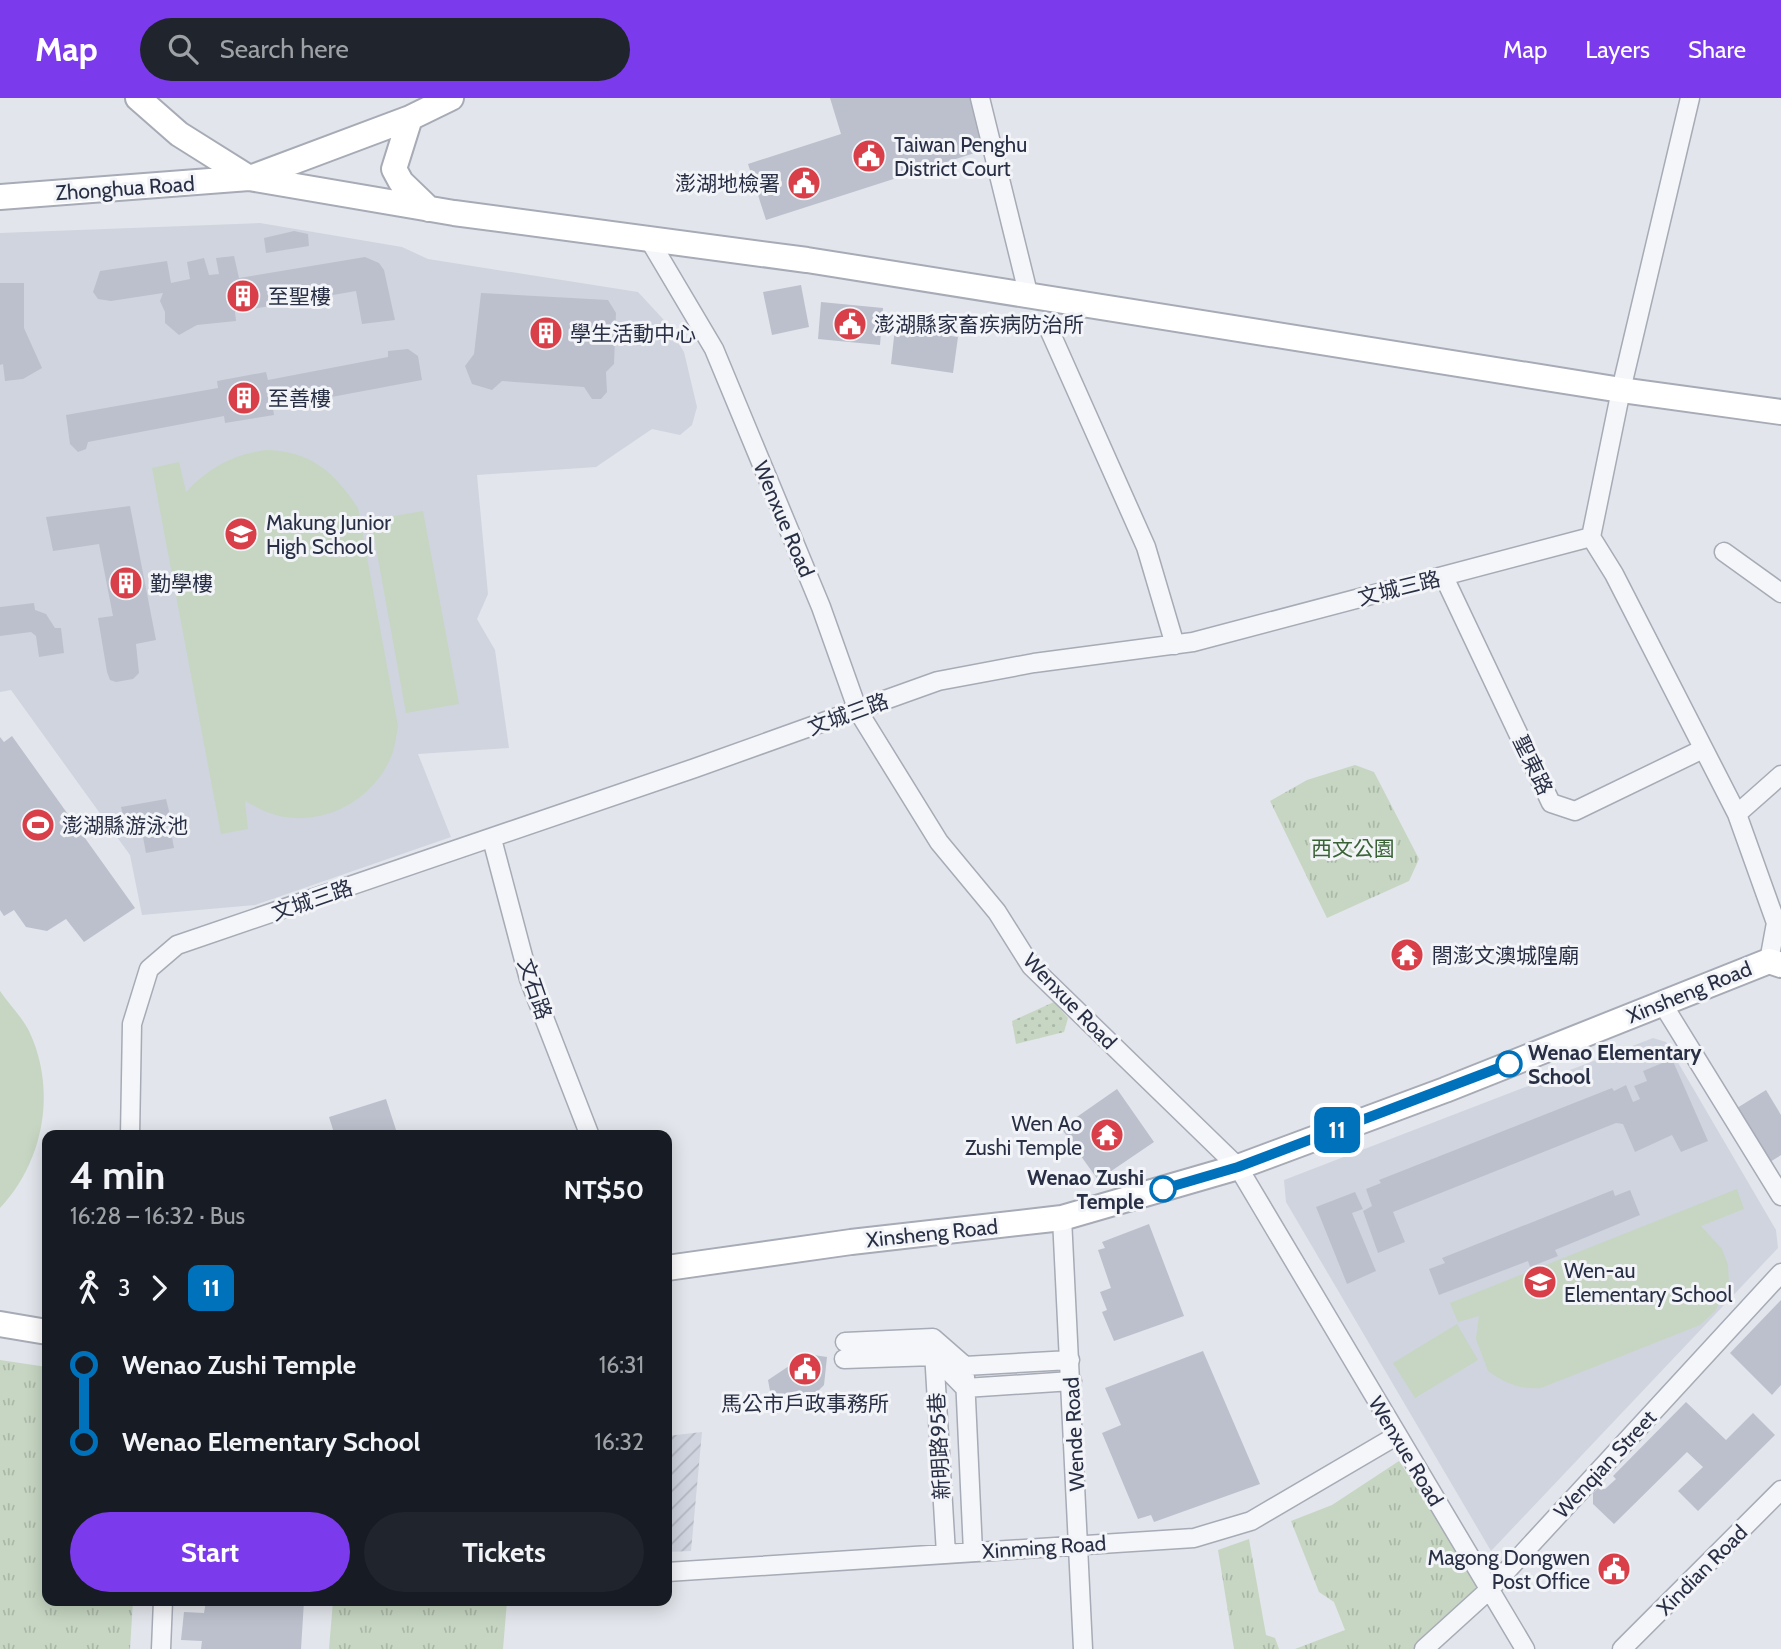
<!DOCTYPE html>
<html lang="en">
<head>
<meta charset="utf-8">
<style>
	:root { --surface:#171b24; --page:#20242c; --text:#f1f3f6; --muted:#9ea1a6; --accent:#7c3aed }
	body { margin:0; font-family:Cabin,"Noto Sans TC",sans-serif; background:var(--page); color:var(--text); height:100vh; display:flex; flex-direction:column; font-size:26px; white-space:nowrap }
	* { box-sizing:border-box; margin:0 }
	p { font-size:23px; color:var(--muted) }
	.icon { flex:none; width:38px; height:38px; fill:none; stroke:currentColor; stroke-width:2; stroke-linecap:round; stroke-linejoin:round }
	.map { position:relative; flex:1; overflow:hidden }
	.side { position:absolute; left:42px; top:1032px; width:630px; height:476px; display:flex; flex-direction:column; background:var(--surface); border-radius:14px; box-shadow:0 4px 18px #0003 }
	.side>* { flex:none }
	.badge { padding:0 14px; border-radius:10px; font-size:24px; line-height:46px }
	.map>.badge { position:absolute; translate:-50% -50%; box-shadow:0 0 0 4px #fff }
	.legs { display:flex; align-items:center; gap:10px; height:77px; padding:0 28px; font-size:23px }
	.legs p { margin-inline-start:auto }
	.overview { display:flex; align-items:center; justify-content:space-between; height:119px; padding:0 28px }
	h1 { font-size:38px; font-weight:800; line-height:52px }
	.action { display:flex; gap:14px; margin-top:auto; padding:14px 28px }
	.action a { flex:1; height:80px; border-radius:42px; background:var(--accent); color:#fff; font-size:28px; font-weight:800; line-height:80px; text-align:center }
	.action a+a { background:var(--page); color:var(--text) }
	ul { padding:0 28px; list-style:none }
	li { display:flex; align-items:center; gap:24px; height:77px; font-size:26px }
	li i { display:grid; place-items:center; width:10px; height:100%; margin:0 9px; background:currentColor }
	li i::after { content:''; width:18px; height:18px; margin:-9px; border:5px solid; border-radius:50%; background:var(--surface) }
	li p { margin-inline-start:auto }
	li:first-child i { background:linear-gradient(#0000 50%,currentColor 0) }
	li:last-child i { background:linear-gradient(currentColor 50%,#0000 0) }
	header { display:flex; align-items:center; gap:42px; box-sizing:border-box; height:98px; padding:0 35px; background:var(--accent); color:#fff }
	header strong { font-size:33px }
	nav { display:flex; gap:38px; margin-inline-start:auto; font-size:24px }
	.search { width:490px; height:63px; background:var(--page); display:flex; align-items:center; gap:18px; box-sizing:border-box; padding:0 24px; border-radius:38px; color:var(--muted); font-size:26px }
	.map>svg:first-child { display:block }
</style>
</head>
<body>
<header>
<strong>Map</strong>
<div class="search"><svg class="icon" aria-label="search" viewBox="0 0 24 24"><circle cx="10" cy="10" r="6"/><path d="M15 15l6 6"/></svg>Search here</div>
<nav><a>Map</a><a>Layers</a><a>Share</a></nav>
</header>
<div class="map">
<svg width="1781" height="1551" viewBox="0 0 1781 1551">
	<defs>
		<pattern id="industrial-furrows" width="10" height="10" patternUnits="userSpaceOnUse" patternTransform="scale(1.75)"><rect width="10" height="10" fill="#d0d4de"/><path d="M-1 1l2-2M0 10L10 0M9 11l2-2" fill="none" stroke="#b3b6c0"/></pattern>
		<pattern id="grass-dots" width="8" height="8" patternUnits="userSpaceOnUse" patternTransform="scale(1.75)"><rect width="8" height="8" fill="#c6d6c2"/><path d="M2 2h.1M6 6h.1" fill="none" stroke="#aab8a8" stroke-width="1.8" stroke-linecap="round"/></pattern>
		<pattern id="park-tufts" width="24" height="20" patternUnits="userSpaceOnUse" patternTransform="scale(1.75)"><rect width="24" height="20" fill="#c6d6c2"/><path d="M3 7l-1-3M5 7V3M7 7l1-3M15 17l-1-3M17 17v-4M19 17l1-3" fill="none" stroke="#aab8a8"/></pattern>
	</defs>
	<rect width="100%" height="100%" fill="#e2e5eb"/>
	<!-- built -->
	<path fill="#d0d4de" d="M 260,125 L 402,149 L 428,161 L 638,194 L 663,221 L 684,254 L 697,309 L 692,327 L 680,337 L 652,331 L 596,369 L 477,377 L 488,496 L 477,521 L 495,552 L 509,650 L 418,656 L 451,739 L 255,807 L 142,817 L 130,757 L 11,592 L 0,594 L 0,135 Z
		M 1653,940 L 1666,944 L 1776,1132 L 1778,1150 L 1491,1453 L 1286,1104 L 1284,1082 Z"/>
	<!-- industrial -->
	<path fill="url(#industrial-furrows)" d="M 702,1334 L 691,1453 L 667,1454 L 667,1338 Z"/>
	<!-- grass -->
	<path fill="url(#grass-dots)" d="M 1054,904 L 1068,920 L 1064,934 L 1016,946 L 1012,923 Z"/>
	<!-- park -->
	<path fill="url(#park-tufts)" d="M 1355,667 L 1374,674 L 1419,761 L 1409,783 L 1327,820 L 1270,703 L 1307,682 Z
		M 0,1262 L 47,1269 L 47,1503 L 133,1503 L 130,1551 L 0,1551 Z
		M 1399,1363 L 1485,1490 L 1415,1551 L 1295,1551 L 1345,1532 L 1334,1504 L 1319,1494 L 1291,1423 L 1332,1407 Z
		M 1249,1441 L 1266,1537 L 1275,1540 L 1279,1551 L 1234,1551 L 1218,1452 Z
		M 333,1503 L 507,1503 L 503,1551 L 329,1551 Z"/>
	<!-- garden -->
	<path fill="#c6d6c2" d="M 266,352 C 311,353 334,374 358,410 L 398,628 C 396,638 395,650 391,659 C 374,700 329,726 285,719 C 270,717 258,710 245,703 L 248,731 L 221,736 L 152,370 L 179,364 L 186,394 C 210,369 232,357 266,352 Z
		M 423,413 L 459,606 L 406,615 L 371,422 Z
		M 0,893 C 9,906 22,919 29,933 C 57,992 44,1063 0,1110 Z
		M 1737,1091 L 1744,1111 L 1701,1128 L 1722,1151 L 1728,1167 L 1729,1186 L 1715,1213 L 1700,1227 L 1541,1290 C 1520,1292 1505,1285 1488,1273 L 1476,1241 L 1479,1218 L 1458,1224 L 1450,1205 Z
		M 1457,1226 L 1478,1262 L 1415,1300 L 1393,1265 Z"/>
	<!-- building -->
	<path fill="#bcc0cc" d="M 830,0 L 974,0 L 990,50 L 766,122 L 748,66 L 841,36 Z
		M 294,133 L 308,136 L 309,148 L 266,155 L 264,140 Z
		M 234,158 L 239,180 L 365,159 L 379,165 L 384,172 L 395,222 L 362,226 L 356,193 L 235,214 L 236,223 L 197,227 L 179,237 L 165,225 L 165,214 L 160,203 L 163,195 L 111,203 L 98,201 L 93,194 L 100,173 L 167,163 L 171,185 L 190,181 L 187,164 L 204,160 L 209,177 L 219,176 L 216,160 Z
		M 0,185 L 24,185 L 24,230 L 42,270 L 23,281 L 5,283 L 3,266 L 0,267 Z
		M 801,187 L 809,229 L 772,237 L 763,194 Z
		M 481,195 L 608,202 L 616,215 L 614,266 L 606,274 L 607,294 L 601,301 L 592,301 L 584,289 L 502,283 L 492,292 L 472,286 L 465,268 L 474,256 Z
		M 821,204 L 883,210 L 880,247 L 818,241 Z
		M 895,230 L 958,239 L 953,275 L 891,266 Z
		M 408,251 L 418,258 L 422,282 L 273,310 L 274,317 L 225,325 L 224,318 L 88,344 L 86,351 L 78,354 L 70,346 L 66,317 L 218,290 L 217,283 L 266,274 L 268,282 L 388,259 L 388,253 Z
		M 130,408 L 156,542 L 136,546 L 139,575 L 133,581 L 116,584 L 110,582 L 107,574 L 98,520 L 113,518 L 99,446 L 53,453 L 46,419 Z
		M 34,505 L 35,512 L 46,516 L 55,530 L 61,530 L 64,555 L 39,559 L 36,538 L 31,534 L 0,538 L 0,509 Z
		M 12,638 L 135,810 L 84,844 L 66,821 L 47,833 L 26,829 L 14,812 L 4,818 L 0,812 L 0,639 L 4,644 Z
		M 166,701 L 170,717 L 125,726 L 121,709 Z
		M 171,734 L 174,750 L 146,755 L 143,739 Z
		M 1672,961 L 1708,1043 L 1681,1054 L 1672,1037 L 1635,1054 L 1623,1026 L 1616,1025 L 1393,1114 L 1405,1144 L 1378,1155 L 1363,1113 L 1372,1108 L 1366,1091 L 1381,1085 L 1379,1082 L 1612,990 L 1614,993 L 1626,987 L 1633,1004 L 1640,1001 L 1634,988 L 1647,983 L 1643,973 Z
		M 1117,991 L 1154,1044 L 1098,1082 L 1061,1030 Z
		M 1766,992 L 1781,1017 L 1781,1057 L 1770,1064 L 1737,1010 Z
		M 386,1001 L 398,1038 L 335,1038 L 329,1019 Z
		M 1613,1092 L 1615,1098 L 1630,1092 L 1640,1117 L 1555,1152 L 1558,1158 L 1530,1169 L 1528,1163 L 1439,1197 L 1429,1171 L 1445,1165 L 1442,1160 Z
		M 1355,1094 L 1363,1111 L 1352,1115 L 1376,1173 L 1347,1186 L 1316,1109 Z
		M 1149,1126 L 1184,1218 L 1114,1243 L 1102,1214 L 1107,1212 L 1100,1194 L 1111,1190 L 1098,1152 L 1105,1150 L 1102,1144 Z
		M 1781,1202 L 1781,1287 L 1772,1297 L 1730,1255 Z
		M 1203,1253 L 1260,1386 L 1154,1424 L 1151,1417 L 1138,1421 L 1102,1335 L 1121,1327 L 1105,1290 Z
		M 807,1256 L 827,1259 L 824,1287 L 813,1298 L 772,1304 L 768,1282 Z
		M 1686,1304 L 1726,1342 L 1753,1315 L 1775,1337 L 1698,1413 L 1678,1393 L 1703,1369 L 1687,1354 L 1614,1426 L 1593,1406 L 1593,1395 L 1598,1390 L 1605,1391 L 1616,1381 L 1613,1378 Z
		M 206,1503 L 304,1503 L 301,1551 L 201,1551 L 202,1543 L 181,1542 L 184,1514 L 204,1515 Z"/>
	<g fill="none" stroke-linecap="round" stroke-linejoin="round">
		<defs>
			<path id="street" d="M 980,0 L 1029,199
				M 647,138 L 714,251 L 821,509 L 858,613 L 939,744 L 997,814 L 1031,868 L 1238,1069 L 1525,1551
				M 1048,229 L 1146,449 L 1175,547
				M 1591,439 L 1614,476 L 1737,716 L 1776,825 L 1769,863
				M 1724,454 L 1781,495
				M 1444,479 L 1551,705 L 1575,713 L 1703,651
				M 1737,716 L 1781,677
				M 492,741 L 529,881 L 590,1038
				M 1662,905 L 1781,1098
				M 130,1038 L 132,926 L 149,871 L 177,847 L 695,670 L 938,583 L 1034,565 L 1193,544 L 1591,439 L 1621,292 L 1690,0
				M 1062,1120 L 1083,1551
				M 845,1244 L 933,1240 L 965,1268 L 1070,1262
				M 934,1254 L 946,1456
				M 844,1261 L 934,1258 L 965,1290 L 1072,1283
				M 965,1279 L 973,1454
				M 667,1474 L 1194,1440 L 1251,1423 L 1396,1338
				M 161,1551 L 163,1503
				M 1424,1551 L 1490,1491 L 1781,1175
				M 1622,1551 L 1781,1392"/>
			<path id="secondary" d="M 138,0 L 179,36 L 249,80
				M 410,20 L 394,71 L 401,84 L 429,111
				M 250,80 L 410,20 L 451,0
				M 0,99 L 249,80 L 454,115 L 807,162 L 1621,292 L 1781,314
				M 667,1170 L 851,1144 L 1062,1120 L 1238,1069 L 1445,992 L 1769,863 L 1781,867
				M 0,1226 L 47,1234"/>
		</defs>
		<!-- street casing -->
		<use href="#street" stroke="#a7abb6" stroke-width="21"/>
		<!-- secondary casing -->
		<use href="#secondary" stroke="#a7abb6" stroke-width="28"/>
		<!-- street -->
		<use href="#street" stroke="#f5f6f9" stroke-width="18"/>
		<!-- secondary -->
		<use href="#secondary" stroke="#fff" stroke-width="24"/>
	</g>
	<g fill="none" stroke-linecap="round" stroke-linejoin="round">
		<defs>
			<path id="line-1" d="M 1163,1091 L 1238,1069 L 1509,966"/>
		</defs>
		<!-- line-1 casing -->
		<use href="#line-1" stroke="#fff" stroke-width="16"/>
		<!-- line-1 -->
		<use href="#line-1" stroke="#0072bc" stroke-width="10"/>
	</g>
	<!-- icons -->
	<defs>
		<symbol id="civic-disc" viewBox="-11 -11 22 22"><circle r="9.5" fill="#d83f48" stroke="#f2f4f8"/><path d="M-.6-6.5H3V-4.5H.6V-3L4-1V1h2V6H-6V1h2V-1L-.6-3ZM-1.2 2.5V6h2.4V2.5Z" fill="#fff"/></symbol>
		<symbol id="building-disc" viewBox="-11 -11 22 22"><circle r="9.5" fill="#d83f48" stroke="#f2f4f8"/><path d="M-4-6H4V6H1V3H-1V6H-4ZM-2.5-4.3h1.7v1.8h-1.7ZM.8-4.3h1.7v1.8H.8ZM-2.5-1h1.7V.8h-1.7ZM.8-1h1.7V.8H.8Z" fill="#fff"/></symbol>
		<symbol id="school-disc" viewBox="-11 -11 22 22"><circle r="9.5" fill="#d83f48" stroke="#f2f4f8"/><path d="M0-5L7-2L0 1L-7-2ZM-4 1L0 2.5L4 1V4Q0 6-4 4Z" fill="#fff"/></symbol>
		<symbol id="stadium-disc" viewBox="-11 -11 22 22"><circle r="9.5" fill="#d83f48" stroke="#f2f4f8"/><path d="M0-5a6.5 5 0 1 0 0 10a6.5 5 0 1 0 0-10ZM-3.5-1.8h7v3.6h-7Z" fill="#fff"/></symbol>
		<symbol id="temple-disc" viewBox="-11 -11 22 22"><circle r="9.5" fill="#d83f48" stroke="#f2f4f8"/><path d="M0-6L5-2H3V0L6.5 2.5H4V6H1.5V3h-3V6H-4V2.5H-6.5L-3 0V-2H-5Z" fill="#fff"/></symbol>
	</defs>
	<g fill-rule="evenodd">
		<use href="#civic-disc" x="850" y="39" width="38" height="38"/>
		<use href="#civic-disc" x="785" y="66" width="38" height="38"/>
		<use href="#building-disc" x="224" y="179" width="38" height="38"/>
		<use href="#civic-disc" x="831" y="207" width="38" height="38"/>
		<use href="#building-disc" x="527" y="216" width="38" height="38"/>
		<use href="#building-disc" x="225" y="281" width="38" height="38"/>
		<use href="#school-disc" x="222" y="417" width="38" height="38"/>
		<use href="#building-disc" x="107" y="466" width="38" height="38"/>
		<use href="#stadium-disc" x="19" y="708" width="38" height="38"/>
		<use href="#temple-disc" x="1388" y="838" width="38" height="38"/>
		<use href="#temple-disc" x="1088" y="1018" width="38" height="38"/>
		<use href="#school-disc" x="1521" y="1165" width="38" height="38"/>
		<use href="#civic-disc" x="786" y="1252" width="38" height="38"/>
		<use href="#civic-disc" x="1595" y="1452" width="38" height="38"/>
	</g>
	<!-- markers -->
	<g fill="#fff" stroke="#0072bc" stroke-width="3.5">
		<circle cx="1509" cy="966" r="12"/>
		<circle cx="1163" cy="1091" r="12"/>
	</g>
	<g text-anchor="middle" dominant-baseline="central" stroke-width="6" stroke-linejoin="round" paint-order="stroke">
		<!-- poi labels -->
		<g font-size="21" fill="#293045" stroke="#f2f4f8" text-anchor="start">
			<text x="894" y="46">Taiwan Penghu<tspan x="894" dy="24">District Court</tspan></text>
			<text x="780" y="85" text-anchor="end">澎湖地檢署</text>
			<text x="268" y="198">至聖樓</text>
			<text x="874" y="226">澎湖縣家畜疾病防治所</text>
			<text x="570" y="235">學生活動中心</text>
			<text x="268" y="300">至善樓</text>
			<text x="266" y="424">Makung Junior<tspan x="266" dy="24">High School</tspan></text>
			<text x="150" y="485">勤學樓</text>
			<text x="62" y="727">澎湖縣游泳池</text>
			<text x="1432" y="857">閤澎文澳城隍廟</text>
			<text x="1082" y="1025" text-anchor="end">Wen Ao<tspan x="1082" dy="24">Zushi Temple</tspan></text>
			<text x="1564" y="1172">Wen-au<tspan x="1564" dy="24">Elementary School</tspan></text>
			<text x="805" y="1305" text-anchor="middle">馬公市戶政事務所</text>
			<text x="1590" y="1459" text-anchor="end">Magong Dongwen<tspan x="1590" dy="24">Post Office</tspan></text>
		</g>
		<!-- street labels -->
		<g font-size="21" fill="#293045" stroke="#f2f4f8">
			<text transform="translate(125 90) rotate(-4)">Zhonghua Road</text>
			<text transform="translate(784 421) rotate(67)">Wenxue Road</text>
			<text transform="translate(1399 490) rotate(-14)">文城三路</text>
			<text transform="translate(848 616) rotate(-20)">文城三路</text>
			<text transform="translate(1533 667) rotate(64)">聖東路</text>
			<text transform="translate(312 802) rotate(-19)">文城三路</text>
			<text transform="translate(535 891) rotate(71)">文石路</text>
			<text transform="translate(1689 894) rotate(-22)">Xinsheng Road</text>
			<text transform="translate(1070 903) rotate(46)">Wenxue Road</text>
			<text transform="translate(932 1135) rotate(-6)">Xinsheng Road</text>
			<text transform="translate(1074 1336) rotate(-93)">Wende Road</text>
			<text transform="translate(939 1348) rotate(-93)">新明路95巷</text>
			<text transform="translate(1406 1353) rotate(59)">Wenxue Road</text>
			<text transform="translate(1605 1366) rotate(-47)">Wenqian Street</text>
			<text transform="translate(1044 1449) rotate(-4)">Xinming Road</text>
			<text transform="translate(1702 1472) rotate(-45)">Xindian Road</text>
		</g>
		<!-- park labels -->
		<g font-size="21" fill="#396235" stroke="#f2f4f8">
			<text x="1353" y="750">西文公園</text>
		</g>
		<!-- stop labels -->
		<g font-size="21" font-weight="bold" fill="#293045" stroke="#f2f4f8" text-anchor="start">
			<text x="1528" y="954">Wenao Elementary<tspan x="1528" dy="24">School</tspan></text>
			<text x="1144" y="1079" text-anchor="end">Wenao Zushi<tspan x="1144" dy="24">Temple</tspan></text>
		</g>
	</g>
</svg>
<b class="badge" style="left:1337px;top:1032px;background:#0072bc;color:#fff">11</b>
<section class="side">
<div class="overview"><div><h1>4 min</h1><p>16:28 – 16:32 · Bus</p></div><b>NT$50</b></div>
<div class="legs"><svg class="icon" aria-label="walk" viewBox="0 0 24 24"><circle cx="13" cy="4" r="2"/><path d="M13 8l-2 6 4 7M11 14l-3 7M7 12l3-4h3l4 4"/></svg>3<svg class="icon" aria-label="forward" viewBox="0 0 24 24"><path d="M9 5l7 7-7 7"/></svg><b class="badge" style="background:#0072bc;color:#fff">11</b></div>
<ul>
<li><i style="color:#0072bc"></i><b>Wenao Zushi Temple</b><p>16:31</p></li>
<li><i style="color:#0072bc"></i><b>Wenao Elementary School</b><p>16:32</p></li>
</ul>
<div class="action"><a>Start</a><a>Tickets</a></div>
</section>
</div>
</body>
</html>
